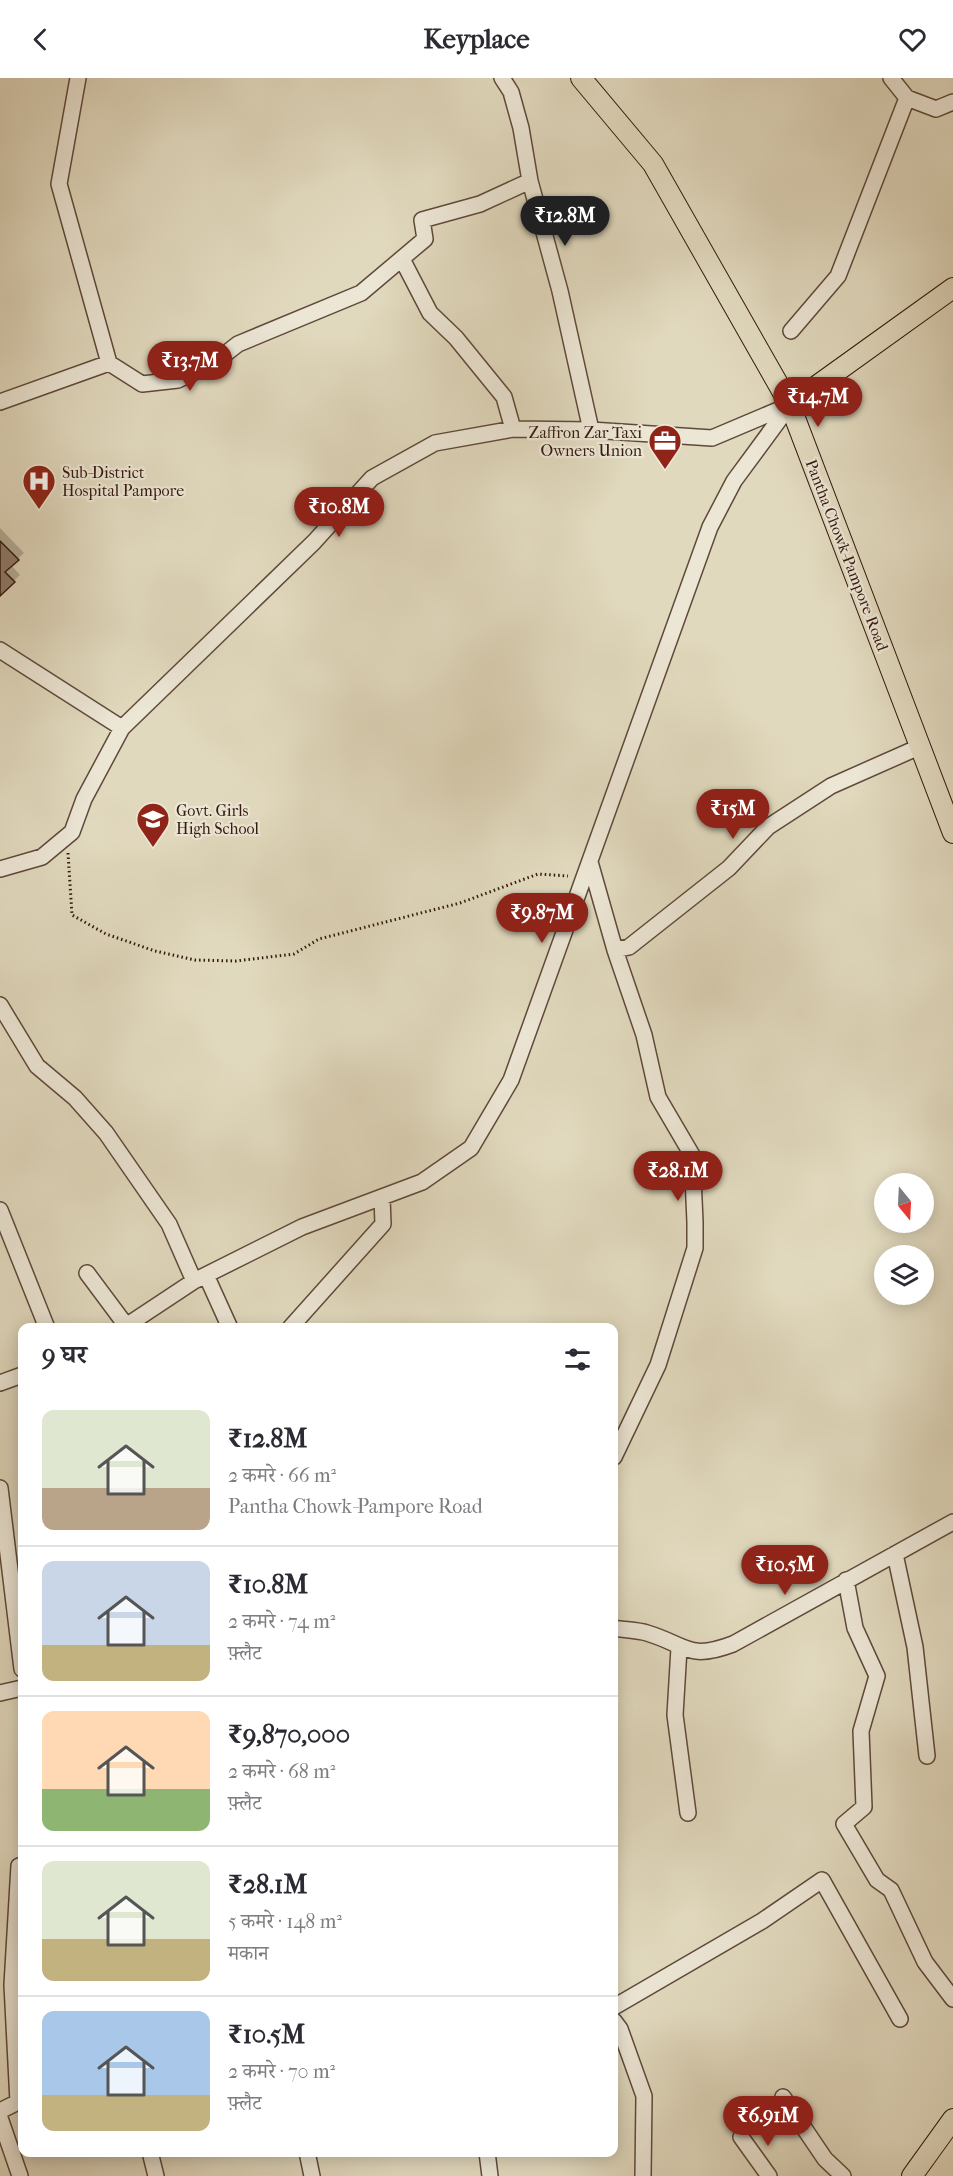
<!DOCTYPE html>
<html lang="hi">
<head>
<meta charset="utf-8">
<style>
  body { margin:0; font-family:"IM FELL French Canon","Noto Serif Devanagari",serif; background:#f7f7f7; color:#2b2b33; height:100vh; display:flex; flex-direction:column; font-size:22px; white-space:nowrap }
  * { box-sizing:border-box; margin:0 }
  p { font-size:20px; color:#7c7c81 }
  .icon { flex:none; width:33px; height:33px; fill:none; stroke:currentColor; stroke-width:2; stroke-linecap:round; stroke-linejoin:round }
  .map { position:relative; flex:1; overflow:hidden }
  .panel { position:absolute; left:18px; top:1245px; width:600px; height:834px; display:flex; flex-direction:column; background:#fff; border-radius:12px; box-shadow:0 3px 15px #0003 }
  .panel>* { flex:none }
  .needle { width:39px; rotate:162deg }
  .buttons { position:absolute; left:874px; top:1095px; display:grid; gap:12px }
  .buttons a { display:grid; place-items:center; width:60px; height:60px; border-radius:50%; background:#fff; box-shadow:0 3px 15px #0003; font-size:30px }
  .price { position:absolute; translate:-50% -51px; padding:0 14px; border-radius:21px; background:#8f2418; color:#fff; font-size:20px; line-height:39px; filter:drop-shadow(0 2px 3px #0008) }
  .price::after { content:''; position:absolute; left:50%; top:36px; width:18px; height:14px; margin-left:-9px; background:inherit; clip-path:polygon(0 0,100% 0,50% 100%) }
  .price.active { background:#222; color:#fff }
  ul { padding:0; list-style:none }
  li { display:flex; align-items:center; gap:18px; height:150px; padding:0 24px }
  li+li { border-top:2px solid #e1e1e2 }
  li span { display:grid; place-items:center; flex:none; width:168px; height:120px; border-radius:12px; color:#555 }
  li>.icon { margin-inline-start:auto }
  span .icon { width:72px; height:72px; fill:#fffc; stroke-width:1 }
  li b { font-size:26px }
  h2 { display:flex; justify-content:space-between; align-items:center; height:72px; padding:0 24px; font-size:26px }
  header { display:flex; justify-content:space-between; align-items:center; height:78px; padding:0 24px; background:#fff; font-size:27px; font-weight:700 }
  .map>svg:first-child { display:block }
  .shadow { fill:#0003 }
  .building { fill:#8e7d6a; stroke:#34190e; stroke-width:1.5 }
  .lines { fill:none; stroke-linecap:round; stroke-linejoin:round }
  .minor-casing { stroke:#5f493a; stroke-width:18 }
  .major-casing { stroke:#34190e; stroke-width:22 }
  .path { stroke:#34190e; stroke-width:3; stroke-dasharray:1.5 3; stroke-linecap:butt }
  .minor { stroke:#ece6d5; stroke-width:15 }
  .major { stroke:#e1d9be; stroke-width:20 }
  .labels { text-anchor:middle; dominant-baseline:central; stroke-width:4.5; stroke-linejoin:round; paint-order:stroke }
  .poi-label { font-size:16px; fill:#34190e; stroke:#ece6d5; text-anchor:start }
  .street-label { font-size:16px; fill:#34190e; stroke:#ece6d5 }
</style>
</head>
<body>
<header><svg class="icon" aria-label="back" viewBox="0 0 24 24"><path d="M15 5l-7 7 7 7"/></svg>Keyplace<svg class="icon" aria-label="heart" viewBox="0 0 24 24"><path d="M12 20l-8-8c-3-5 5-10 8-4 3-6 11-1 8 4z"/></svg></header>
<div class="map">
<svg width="953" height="2098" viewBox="0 0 953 2098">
  <rect width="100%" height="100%" fill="#e1d9be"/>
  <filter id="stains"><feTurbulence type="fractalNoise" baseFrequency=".00333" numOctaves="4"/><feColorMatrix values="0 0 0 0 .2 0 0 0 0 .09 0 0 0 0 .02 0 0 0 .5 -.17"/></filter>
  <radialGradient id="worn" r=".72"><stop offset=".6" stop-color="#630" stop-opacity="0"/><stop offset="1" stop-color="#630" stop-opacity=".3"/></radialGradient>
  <path class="shadow" d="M0 450 24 475 11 487 20 497 0 516Z"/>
  <path class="building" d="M0 463 19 482 5 494 15 504 0 518Z"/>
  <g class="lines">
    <defs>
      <path id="minor" d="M78 0 59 106 109 285 142 306 178 302 215 284 238 266 361 215 425 161 422 142 480 126 530 103
        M502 0 511 14 521 50 530 103 560 213 591 352
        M891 0 907 20 936 31 953 24
        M402 181 430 235 456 260 504 319 513 351
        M791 253 838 198 907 20
        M0 324 109 285
        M0 572 122 650
        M590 784 615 872 629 869 729 790 768 749 831 708 919 669
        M0 791 42 779 72 754 84 721 122 650 314 464 372 400 435 365 513 351 591 352 712 360 790 327
        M0 927 37 988 75 1020 106 1055 169 1146 194 1203
        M0 1132 47 1250
        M87 1195 128 1250
        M206 1197 230 1250
        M123 1250 194 1203 302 1149 422 1104 471 1070 511 1002 710 449 734 403 790 327
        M290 1250 383 1146 382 1119
        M0 1305 22 1297
        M614 1379 658 1287 695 1170V1144L692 1077 658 1019 644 957 615 872
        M0 1410 22 1591
        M895 1476 915 1569 927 1678
        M846 1502 855 1550 877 1598 861 1653 864 1729 844 1746 877 1802 891 1812 925 1884 953 1921
        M614 1550C624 1552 637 1552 647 1555 687 1567 688 1583 733 1566L953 1444
        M679 1570 675 1637 688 1735
        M0 1615 22 1610
        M614 1929 762 1843 822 1802 900 1941
        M614 1943 620 1951 644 2018 643 2098
        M783 2019 825 2081 843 2098
        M0 2033 18 2024 12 1907 19 1788 22 1787
        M0 2040 20 2098
        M741 2059 769 2098
        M150 2074 156 2098
        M307 2074 312 2098
        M487 2074 490 2098"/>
      <path id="major" d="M581 0 653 86 790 327 953 755
        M790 327 953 210
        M912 2098 953 2041"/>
    </defs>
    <use href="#minor" class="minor-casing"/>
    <use href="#major" class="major-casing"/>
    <path class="path" d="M68 775 72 837 106 856 155 873 195 882 236 883 294 876 319 861 460 825 538 796 568 798"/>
    <use href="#minor" class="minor"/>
    <use href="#major" class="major"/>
  </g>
  <defs>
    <symbol id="office-pin" viewBox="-11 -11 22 30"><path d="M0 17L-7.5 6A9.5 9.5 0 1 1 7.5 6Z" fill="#8f2418" stroke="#ece6d5"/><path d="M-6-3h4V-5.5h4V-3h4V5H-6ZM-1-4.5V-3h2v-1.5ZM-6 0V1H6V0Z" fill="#fff"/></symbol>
    <symbol id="hospital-pin" viewBox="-11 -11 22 30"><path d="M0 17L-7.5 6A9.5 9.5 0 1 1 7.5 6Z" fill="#8f2418" stroke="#ece6d5"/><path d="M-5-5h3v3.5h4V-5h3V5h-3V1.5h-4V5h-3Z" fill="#fff"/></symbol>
    <symbol id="school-pin" viewBox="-11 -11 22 30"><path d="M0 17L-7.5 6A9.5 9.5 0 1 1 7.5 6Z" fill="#8f2418" stroke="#ece6d5"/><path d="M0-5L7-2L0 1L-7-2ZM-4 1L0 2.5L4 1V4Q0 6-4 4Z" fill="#fff"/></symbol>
  </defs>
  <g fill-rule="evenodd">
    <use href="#office-pin" x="646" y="344" width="38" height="52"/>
    <use href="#hospital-pin" x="20" y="384" width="38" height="52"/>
    <use href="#school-pin" x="134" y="722" width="38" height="52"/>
  </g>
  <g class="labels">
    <g class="poi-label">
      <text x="642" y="354" text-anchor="end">Zaffron Zar Taxi<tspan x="642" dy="18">Owners Union</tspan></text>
      <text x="62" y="394">Sub-District<tspan x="62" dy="18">Hospital Pampore</tspan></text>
      <text x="176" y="732">Govt. Girls<tspan x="176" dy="18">High School</tspan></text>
    </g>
    <g class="street-label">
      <text transform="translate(847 477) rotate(69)">Pantha Chowk-Pampore Road</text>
    </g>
  </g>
  <rect width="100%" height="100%" filter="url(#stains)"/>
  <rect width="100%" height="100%" fill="url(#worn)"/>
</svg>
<div class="buttons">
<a><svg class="needle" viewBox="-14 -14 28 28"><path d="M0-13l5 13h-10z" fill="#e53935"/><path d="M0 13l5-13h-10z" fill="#7c7c81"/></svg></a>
<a><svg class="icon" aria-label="layers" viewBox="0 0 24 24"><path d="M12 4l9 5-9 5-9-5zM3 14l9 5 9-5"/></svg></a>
</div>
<b class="price active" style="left:565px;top:169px">₹12.8M</b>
<b class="price" style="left:190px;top:314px">₹13.7M</b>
<b class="price" style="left:818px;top:350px">₹14.7M</b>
<b class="price" style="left:339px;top:460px">₹10.8M</b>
<b class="price" style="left:733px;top:762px">₹15M</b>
<b class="price" style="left:542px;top:866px">₹9.87M</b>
<b class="price" style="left:678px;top:1124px">₹28.1M</b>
<b class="price" style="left:785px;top:1518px">₹10.5M</b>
<b class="price" style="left:768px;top:2069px">₹6.91M</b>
<section class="panel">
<h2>9 घर<svg class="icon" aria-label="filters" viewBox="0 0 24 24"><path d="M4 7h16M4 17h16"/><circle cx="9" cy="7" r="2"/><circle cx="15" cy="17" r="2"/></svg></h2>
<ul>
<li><span style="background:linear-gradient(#dfe7d0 65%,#b9a48a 0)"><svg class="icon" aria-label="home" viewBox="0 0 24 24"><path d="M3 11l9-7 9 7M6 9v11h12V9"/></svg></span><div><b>₹12.8M</b><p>2 कमरे · 66 m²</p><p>Pantha Chowk-Pampore Road</p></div></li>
<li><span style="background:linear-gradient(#c9d6e8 70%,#c2b280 0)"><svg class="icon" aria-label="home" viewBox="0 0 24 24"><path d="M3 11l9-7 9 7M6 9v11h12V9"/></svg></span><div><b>₹10.8M</b><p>2 कमरे · 74 m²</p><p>फ़्लैट</p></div></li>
<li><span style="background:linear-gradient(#ffd9b3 65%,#8fb573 0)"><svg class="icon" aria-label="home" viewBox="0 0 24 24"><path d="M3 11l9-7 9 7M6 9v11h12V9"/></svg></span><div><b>₹9,870,000</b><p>2 कमरे · 68 m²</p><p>फ़्लैट</p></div></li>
<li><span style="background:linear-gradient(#dfe7d0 65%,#c2b280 0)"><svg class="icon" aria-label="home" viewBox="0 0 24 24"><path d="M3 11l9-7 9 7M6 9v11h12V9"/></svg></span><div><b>₹28.1M</b><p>5 कमरे · 148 m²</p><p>मकान</p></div></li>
<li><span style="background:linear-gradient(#a9c7e8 70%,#c2b280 0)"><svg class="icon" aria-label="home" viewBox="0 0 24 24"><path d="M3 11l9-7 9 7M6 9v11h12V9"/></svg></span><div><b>₹10.5M</b><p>2 कमरे · 70 m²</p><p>फ़्लैट</p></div></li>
</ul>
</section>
</div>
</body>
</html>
